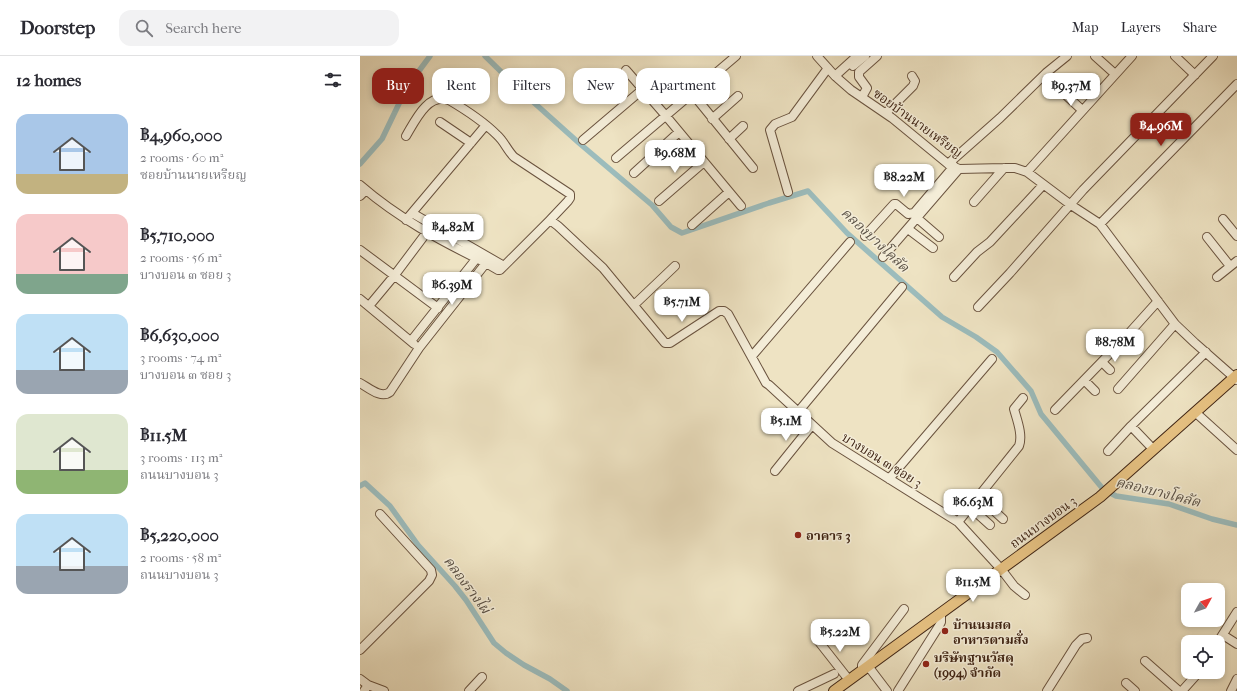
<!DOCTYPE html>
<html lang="en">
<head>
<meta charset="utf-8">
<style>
  body { margin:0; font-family:"IM FELL French Canon","Noto Serif Thai",serif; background:#f2f2f3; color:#2b2b33; height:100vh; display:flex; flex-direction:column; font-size:15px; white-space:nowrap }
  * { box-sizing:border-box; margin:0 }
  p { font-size:13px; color:#7c7c81 }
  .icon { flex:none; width:22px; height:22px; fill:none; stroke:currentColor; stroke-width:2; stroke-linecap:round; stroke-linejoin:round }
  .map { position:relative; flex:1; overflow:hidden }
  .details { display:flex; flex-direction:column; background:#fff; width:360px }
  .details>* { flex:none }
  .banner { position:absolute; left:12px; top:12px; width:380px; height:36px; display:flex; gap:8px }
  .needle { width:26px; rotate:50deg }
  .controls { position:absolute; left:821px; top:527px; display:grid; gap:8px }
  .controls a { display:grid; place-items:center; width:44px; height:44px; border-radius:8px; background:#fff; box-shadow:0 2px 6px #0003; font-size:20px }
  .price { position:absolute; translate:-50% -34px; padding:0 9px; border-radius:8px; background:#fff; color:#222; font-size:13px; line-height:26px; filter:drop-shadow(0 1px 2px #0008) }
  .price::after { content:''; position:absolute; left:50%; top:24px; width:12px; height:9px; margin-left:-6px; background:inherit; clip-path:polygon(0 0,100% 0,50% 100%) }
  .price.current { background:#8f2418; color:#fff }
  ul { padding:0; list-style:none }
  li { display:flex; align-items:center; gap:12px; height:100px; padding:0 16px }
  li span { display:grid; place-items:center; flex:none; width:112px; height:80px; border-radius:12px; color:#555 }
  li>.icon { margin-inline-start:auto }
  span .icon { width:48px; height:48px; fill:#fffc; stroke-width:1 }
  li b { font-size:17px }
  h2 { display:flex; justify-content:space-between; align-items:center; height:48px; padding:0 16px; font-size:17px }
  .chip { padding:0 14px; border-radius:12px; background:#fff; box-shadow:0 2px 6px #0003; font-size:14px; line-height:36px }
  .chip.current { background:#8f2418; color:#fff }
  header { display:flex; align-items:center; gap:24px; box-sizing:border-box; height:56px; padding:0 20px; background:#fff; border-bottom:1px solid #e1e1e2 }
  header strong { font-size:19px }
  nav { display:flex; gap:22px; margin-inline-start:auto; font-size:14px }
  .search { width:280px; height:36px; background:#f2f2f3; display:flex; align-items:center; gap:10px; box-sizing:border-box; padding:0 14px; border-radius:12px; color:#7c7c81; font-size:15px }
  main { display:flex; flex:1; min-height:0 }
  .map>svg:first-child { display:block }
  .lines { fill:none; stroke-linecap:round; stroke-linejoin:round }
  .canal { stroke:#9cbcbc; stroke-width:5.5 }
  .minor-casing { stroke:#6a533f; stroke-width:10 }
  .major-casing { stroke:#3e2313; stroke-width:12 }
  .minor { stroke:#f4edd8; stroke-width:8 }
  .major { stroke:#e7c282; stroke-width:10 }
  .poi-dot { fill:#8f2418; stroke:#f4edd8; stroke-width:1.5 }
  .labels { text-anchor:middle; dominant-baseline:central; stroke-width:3; stroke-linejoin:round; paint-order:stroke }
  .street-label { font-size:13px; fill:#3e2313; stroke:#f4edd8 }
  .poi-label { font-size:13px; font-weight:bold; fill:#3e2313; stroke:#f4edd8; text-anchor:start }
  .water-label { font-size:14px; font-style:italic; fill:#5a5146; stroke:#f4edd8 }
</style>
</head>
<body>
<header>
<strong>Doorstep</strong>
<div class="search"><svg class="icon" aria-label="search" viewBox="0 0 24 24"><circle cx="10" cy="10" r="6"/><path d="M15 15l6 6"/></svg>Search here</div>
<nav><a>Map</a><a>Layers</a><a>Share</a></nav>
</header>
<main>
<section class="details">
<h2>12 homes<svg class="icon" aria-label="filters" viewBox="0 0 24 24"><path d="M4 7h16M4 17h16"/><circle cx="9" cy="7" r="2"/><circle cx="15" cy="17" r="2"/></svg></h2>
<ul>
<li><span style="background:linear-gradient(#a9c7e8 75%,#c2b280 0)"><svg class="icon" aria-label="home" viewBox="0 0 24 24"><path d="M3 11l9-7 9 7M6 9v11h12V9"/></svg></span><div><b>฿4,960,000</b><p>2 rooms · 60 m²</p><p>ซอยบ้านนายเหรียญ</p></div></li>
<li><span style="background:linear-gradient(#f6c9c9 75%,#7fa58c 0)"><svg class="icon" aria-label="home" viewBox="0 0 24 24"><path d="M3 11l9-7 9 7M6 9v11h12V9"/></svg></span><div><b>฿5,710,000</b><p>2 rooms · 56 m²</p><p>บางบอน ๓ ซอย 3</p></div></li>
<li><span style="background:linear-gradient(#bfe0f5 70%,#9aa5b1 0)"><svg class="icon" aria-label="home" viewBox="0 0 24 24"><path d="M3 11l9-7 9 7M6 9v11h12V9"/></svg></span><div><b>฿6,630,000</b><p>3 rooms · 74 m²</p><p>บางบอน ๓ ซอย 3</p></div></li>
<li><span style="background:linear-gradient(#dfe7d0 70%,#8fb573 0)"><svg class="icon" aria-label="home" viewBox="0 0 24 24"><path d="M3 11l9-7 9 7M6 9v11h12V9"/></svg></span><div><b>฿11.5M</b><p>3 rooms · 113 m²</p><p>ถนนบางบอน 3</p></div></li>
<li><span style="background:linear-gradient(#bfe0f5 65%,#9aa5b1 0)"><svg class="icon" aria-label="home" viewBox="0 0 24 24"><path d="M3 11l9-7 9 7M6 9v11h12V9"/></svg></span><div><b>฿5,220,000</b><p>2 rooms · 58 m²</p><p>ถนนบางบอน 3</p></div></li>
</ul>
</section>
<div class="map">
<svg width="877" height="635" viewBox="0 0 877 635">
  <rect width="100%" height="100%" fill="#eee3c3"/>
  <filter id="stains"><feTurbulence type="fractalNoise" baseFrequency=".005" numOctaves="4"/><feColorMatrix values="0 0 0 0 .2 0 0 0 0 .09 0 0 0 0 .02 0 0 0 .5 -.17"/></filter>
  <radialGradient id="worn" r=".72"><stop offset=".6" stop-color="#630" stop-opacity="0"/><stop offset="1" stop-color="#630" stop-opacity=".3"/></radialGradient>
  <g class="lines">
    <path class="canal" d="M125 0 161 35 219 87 292 149 311 171 322 177 409 147 448 135 487 177 582 261 616 281 637 296 671 335 681 358 743 433 756 440 809 448 852 463 877 469
      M0 108 22 83 47 31 70 0
      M0 430 5 427 30 450 58 489 95 530 106 544 134 587 146 597 164 609 190 623 207 635"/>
    <defs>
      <path id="minor" d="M457 0 475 20 491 34 532 62 588 108 599 113 644 112H655L667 116 711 149 740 168 815 268 835 287 877 324
        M735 0 755 18
        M815 0 835 19
        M493 10 505 0
        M266 14 306 60 381 150
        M475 20 497 0
        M693 27 722 54
        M332 37 393 112
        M502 41 507 32 499 21V16L517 0
        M526 57 553 30 555 25 552 20
        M352 63 378 40
        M80 66 111 87
        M46 80C55 65 68 36 89 44 106 54 123 65 137 79 144 85 147 94 154 101L210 138V142L208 145 190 164 198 170 243 212 305 287H310L359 255H364L368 258 406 327 409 329 472 387 598 466 641 513 654 530 665 539
        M369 83 383 70
        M223 84 283 33
        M256 102 376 0
        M588 108 640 62 686 17 707 0
        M667 116 772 0
        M274 117 319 76
        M0 129C38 162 81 185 126 207
        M428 136 410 74 415 68 432 61 468 12
        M0 140 6 134
        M299 145 344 106
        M614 146 644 112
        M52 157 144 210
        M557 162 579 181
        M863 163 877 180
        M46 164 126 69
        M740 168 877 28
        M332 169 369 136
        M548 173 573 192
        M505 180 534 148H536L548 158 554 157 594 110
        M847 181 870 210
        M0 194 78 252
        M523 201 599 113
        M594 221 617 196 630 186 683 129
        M857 221 877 205
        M0 243 54 288
        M274 249 315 210
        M9 250 34 220 67 176
        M618 251 650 217 723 134 853 0
        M51 285 116 203
        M762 285 771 293
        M392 300 490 186
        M742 306 750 314
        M724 324 735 335
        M0 327C9 332 21 343 30 336L59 292 126 207 138 214H140L190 164
        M758 333 815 268
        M695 354 762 285 798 245
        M438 356 542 231
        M835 356 877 394
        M771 370 793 393
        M748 395 771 370 846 296
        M415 415 452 369
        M529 423 632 303
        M618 440 643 463
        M610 451 630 469
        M598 466 659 390C663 379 657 364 654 353L663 342
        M863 579 877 588
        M456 582 489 624
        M858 586 877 556
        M0 594 69 525 72 519 71 514 20 458
        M785 605 819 635
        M508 610 527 635
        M502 614V609L544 553
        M0 623 8 629 4 635
        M766 627 775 635
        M8 629 24 635
        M109 635 122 621
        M438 635 474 618
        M538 635 579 570 581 566V557
        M687 635 716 589 722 583 727 582
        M822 635 839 616
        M871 635 877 623"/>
      <path id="major" d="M474 635 740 441 877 319"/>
    </defs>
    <use href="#minor" class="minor-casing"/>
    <use href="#major" class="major-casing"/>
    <use href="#minor" class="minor"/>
    <use href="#major" class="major"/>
  </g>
  <g class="poi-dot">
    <circle cx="438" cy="479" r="4"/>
    <circle cx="585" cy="575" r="4"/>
    <circle cx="566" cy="608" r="4"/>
  </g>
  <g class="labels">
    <g class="street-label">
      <text transform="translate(558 67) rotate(36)">ซอยบ้านนายเหรียญ</text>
      <text transform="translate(522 404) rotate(32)">บางบอน ๓ ซอย 3</text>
      <text transform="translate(683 466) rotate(-36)">ถนนบางบอน 3</text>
    </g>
    <g class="poi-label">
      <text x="446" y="479">อาคาร 3</text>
      <text x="593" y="568">บ้านนมสด<tspan x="593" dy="15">อาหารตามสั่ง</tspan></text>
      <text x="574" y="601">บริษัทฐานวัสดุ<tspan x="574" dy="15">(1994) จำกัด</tspan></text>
    </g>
    <g class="water-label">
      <text transform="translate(515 184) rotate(43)">คลองบางโคลัด</text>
      <text transform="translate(798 436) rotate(14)">คลองบางโคลัด</text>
      <text transform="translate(107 529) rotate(53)">คลองรางไผ่</text>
    </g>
  </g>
  <rect width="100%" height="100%" filter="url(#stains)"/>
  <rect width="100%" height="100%" fill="url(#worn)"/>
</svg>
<div class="controls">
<a><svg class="needle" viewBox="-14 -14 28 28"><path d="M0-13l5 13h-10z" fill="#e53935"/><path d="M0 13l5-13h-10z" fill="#7c7c81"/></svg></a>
<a><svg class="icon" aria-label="locate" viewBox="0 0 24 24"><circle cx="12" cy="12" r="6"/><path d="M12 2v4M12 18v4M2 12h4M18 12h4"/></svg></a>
</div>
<b class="price" style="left:711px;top:51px">฿9.37M</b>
<b class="price current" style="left:801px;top:91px">฿4.96M</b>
<b class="price" style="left:315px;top:118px">฿9.68M</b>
<b class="price" style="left:544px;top:142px">฿8.22M</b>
<b class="price" style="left:93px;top:192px">฿4.82M</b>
<b class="price" style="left:92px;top:250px">฿6.39M</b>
<b class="price" style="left:322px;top:267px">฿5.71M</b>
<b class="price" style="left:755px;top:307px">฿8.78M</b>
<b class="price" style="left:426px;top:386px">฿5.1M</b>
<b class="price" style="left:613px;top:467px">฿6.63M</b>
<b class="price" style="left:613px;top:547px">฿11.5M</b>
<b class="price" style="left:480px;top:597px">฿5.22M</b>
<div class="banner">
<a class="chip current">Buy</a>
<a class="chip">Rent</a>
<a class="chip">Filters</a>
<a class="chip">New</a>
<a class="chip">Apartment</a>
</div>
</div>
</main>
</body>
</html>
